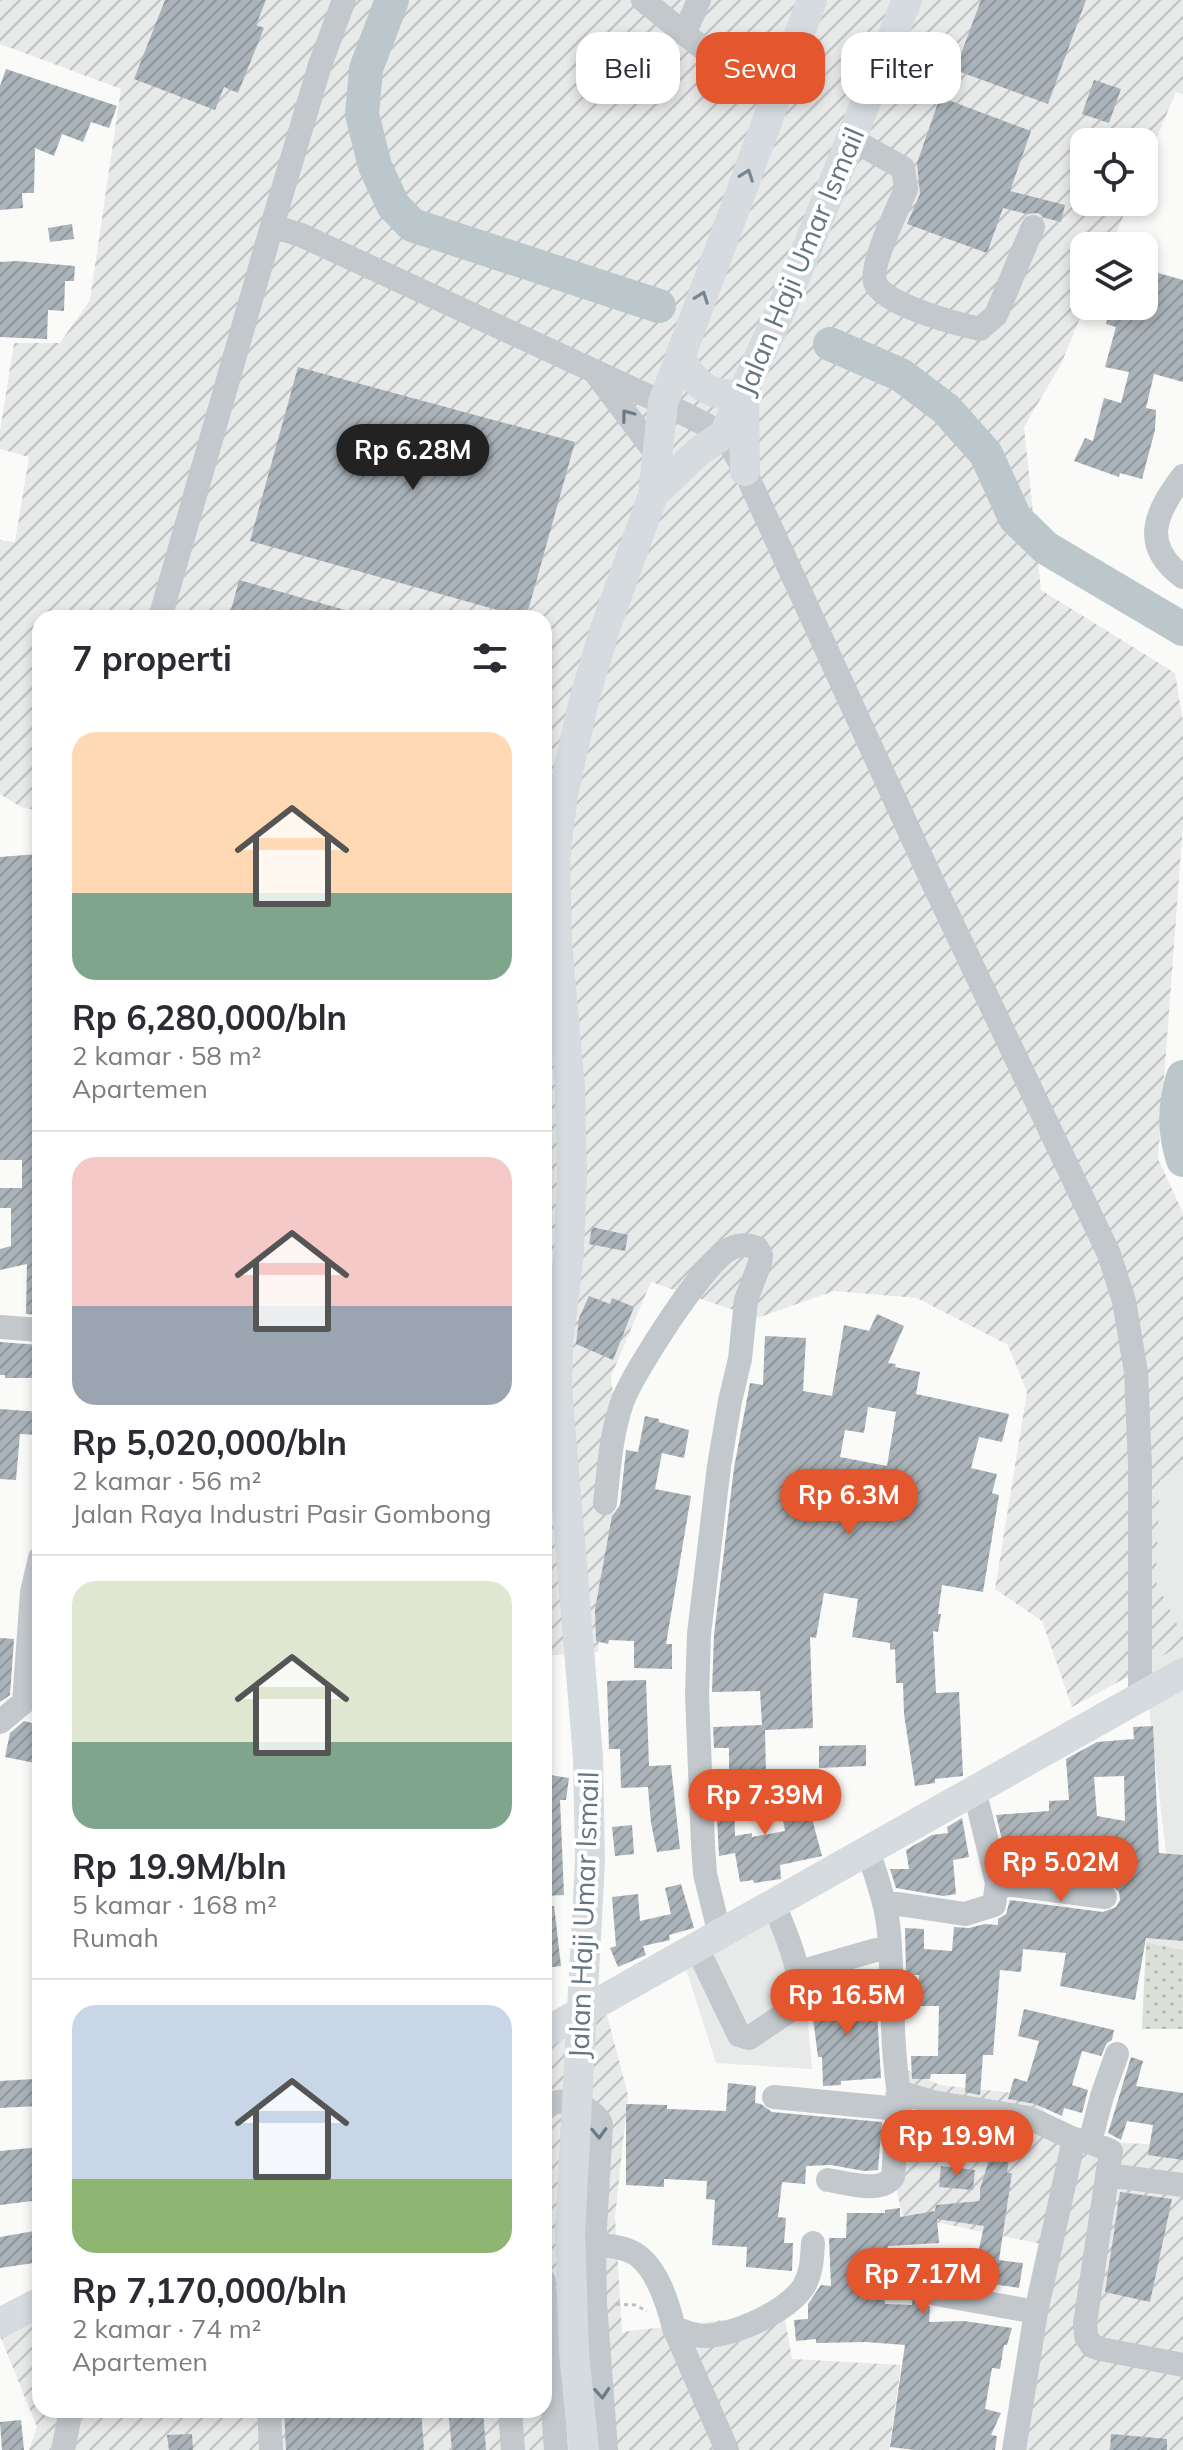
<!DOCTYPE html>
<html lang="id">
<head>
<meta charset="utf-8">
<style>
  body { margin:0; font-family:Mulish,sans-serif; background:#f7f7f7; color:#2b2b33; height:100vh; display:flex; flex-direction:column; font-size:30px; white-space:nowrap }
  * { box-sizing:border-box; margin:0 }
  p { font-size:26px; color:#7c7c81 }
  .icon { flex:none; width:44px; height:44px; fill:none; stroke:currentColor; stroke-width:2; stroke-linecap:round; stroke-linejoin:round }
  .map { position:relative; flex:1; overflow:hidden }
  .side { position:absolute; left:32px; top:610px; width:520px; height:1808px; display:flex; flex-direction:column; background:#fff; border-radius:24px; box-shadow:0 4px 12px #0003 }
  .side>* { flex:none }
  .guide { position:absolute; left:576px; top:32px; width:486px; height:72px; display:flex; gap:16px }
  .buttons { position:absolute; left:1070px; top:128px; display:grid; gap:16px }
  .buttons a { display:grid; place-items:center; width:88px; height:88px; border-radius:16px; background:#fff; box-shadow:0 4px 12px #0003; font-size:40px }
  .price { position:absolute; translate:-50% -68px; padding:0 18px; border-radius:28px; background:#e4572e; color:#fff; font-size:26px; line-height:52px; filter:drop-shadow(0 2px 4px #0008) }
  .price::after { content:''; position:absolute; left:50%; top:48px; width:24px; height:18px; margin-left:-12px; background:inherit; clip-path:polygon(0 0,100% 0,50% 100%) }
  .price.active { background:#222; color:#fff }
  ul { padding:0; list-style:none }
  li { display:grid; align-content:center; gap:16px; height:424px; padding:0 40px }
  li+li { border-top:2px solid #e1e1e2 }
  li span { display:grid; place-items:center; height:248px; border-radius:24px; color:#555 }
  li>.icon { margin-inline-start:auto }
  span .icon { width:144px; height:144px; fill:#fffc; stroke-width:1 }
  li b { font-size:34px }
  h2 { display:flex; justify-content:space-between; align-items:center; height:96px; padding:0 40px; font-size:34px }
  .pill { padding:0 28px; border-radius:24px; background:#fff; box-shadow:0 4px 12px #0003; font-size:28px; line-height:72px }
  .pill.active { background:#e4572e; color:#fff }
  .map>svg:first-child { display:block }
  .built { fill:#e8e9e9 }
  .industrial { fill:url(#industrial-furrows) }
  .grass { fill:url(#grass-dots) }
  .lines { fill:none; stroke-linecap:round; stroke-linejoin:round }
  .river { stroke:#bbc7cb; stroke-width:34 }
  .building { fill:url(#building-hatch); fill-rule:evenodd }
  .path { stroke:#bbbfc2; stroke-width:3; stroke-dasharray:4 4; stroke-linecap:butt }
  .minor { stroke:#c3c8cc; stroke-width:24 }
  .major { stroke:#d6dbdf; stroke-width:30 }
  .oneway { stroke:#768591 }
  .oneway2 { stroke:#6a7a87 }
  .labels { text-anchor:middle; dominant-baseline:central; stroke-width:8; stroke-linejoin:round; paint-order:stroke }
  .street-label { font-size:28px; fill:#657683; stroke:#fff }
</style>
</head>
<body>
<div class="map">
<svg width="1183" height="2450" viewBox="0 0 1183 2450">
  <defs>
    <pattern id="industrial-furrows" width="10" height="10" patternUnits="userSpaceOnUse" patternTransform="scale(2)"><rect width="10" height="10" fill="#e8e9e9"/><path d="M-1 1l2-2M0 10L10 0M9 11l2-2" fill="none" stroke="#c0c1c2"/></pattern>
    <pattern id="grass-dots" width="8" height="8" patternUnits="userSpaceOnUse" patternTransform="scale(2)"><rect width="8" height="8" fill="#dadfd7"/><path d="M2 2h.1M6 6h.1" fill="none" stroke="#b4b9b4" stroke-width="1.8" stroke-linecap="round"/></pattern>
    <pattern id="building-hatch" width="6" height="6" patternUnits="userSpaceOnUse" patternTransform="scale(2)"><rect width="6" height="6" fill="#aab3b9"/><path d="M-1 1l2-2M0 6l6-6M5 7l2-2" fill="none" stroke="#8e969c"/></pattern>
  </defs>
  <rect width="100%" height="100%" fill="#fafaf8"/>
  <path class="built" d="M1183 1473V1636L1156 1581 1160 1480Z
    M1183 1643V1950L1146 1942 1166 1852 1144 1668Z
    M781 1902 805 1991 812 2069 716 2063 680 1950Z"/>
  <path class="industrial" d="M0 0H1183V94L1176 92 1144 168V142H1084V202H1129L1111 246H1084L1085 306 1061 364 1024 427 1041 590 1175 673 1183 722V824L1158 1159 1183 1213V1473L1160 1480 1156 1581 1183 1636V1643L1144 1668 1072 1707 1042 1621 995 1589 1027 1392 1008 1345 917 1298 834 1291 757 1318 651 1282 611 1376 619 1455 598 1652 544 1656V1210L549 1180 544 1178V618H40V811L21 807 0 794V540L15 542 29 457 0 449V431L14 343H60L90 300 121 89 0 44Z
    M604 2004 628 2095 615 2217 622 2332 784 2313 792 2359 901 2365 889 2450H29L37 2427 0 2336 40 2308V2410H544V2043Z
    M884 2060 940 2085 1033 2095 1067 2140 1183 2146V2450H1018L1051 2246 902 2215 888 2147Z"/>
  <path class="grass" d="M1146 1942 1183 1950V2029H1142Z"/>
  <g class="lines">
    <path class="river" d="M392 0 366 69 362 114 375 166 393 205 412 225 659 306
      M830 344 901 375 946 409 986 454 1015 518 1046 548 1183 629
      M1183 1077C1174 1107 1174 1131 1183 1160"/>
  </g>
  <path class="building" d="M165 0H266L256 25 264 28 238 93 224 87 215 110 134 79Z
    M981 0H1086L1048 104 955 70Z
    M6 69 117 106 109 128 91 122 83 142 62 134 54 156 35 148 34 193H22L23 208 0 210V86Z
    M1094 80 1121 89 1109 123 1082 114Z
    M940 97 1031 131 1010 191 1065 205 1061 222 1045 218 1038 213 1027 214 1003 208 987 253 907 224 920 194 917 163Z
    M72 224 74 239 50 242 48 228Z
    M17 261 75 266 74 281H65L64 311 48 310 47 339 0 337V262Z
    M1144 269 1183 280V382L1154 374 1146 408 1156 410 1155 430 1142 479 1120 473 1119 477 1074 461 1085 438 1093 441 1104 398 1121 403 1129 372 1105 367 1116 327 1106 324 1111 306H1144Z
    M298 367 575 442 526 618 250 541Z
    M239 580 359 614 358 618H229Z
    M38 854 39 872H35L40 916V1261L31 1263H40V1315L26 1314 27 1264 0 1270V1249L11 1246V1208H0V1188H22V1160H0V857Z
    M592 1227 628 1235 625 1251 589 1244Z
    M544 1233 552 1235 544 1307Z
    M589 1296 610 1304 612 1298 634 1307 613 1360 576 1344 579 1318Z
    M877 1314 904 1326 888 1363 896 1364 895 1367 920 1372 916 1394 1009 1414 1002 1442 979 1437 971 1468 997 1474 992 1493 999 1495 983 1592 942 1585 938 1614H941L938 1632 933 1631 936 1693 959 1692 963 1776 935 1779V1783L915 1786 904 1714 903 1683H896L895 1649 890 1650V1643L852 1637 858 1599 824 1593 816 1638 810 1637 813 1728 765 1730 766 1774H729V1748H714L713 1727 762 1725 760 1691 712 1692 714 1635 734 1468 750 1383 763 1385 765 1336 806 1338 803 1391 832 1396 844 1325 869 1331ZM868 1407 896 1412 887 1466 840 1457 845 1430 864 1433Z
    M0 1342 40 1345V1378H5V1375H0Z
    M0 1409 40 1412V1435L20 1434 16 1480 0 1479Z
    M645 1416 659 1419V1422L689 1430 684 1458 662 1453 655 1489 691 1496 666 1644H672V1669L634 1668V1641L609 1640 608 1644 596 1641 595 1609 612 1516 620 1505 626 1450 638 1452Z
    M0 1638 14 1639 10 1695 0 1702Z
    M646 1680 649 1766 671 1765 680 1849 657 1852 651 1823 648 1787 621 1788 620 1749H609L607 1681Z
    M24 1721 40 1725V1764L5 1757 10 1733Z
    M1153 1726 1159 1853 1183 1855V1941L1146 1938 1135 2000 1060 1986 1066 1953 1023 1949 1021 1972 1000 1970 993 2055H983L980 2095 965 2092 966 2074H931L930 2079H912L911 2056H938L939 2006H918L919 1975H906L905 1928 924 1929V1949L952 1951 954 1927 969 1928 985 1924 998 1925V1919L1006 1914 1010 1900 1103 1912 1116 1907 1120 1900 1119 1892 1108 1882 1017 1869 1018 1859 1007 1860 996 1815 1049 1811V1801L1069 1800 1066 1759 1097 1742 1134 1739 1133 1727ZM1124 1776 1125 1821 1097 1816 1094 1777Z
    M866 1745V1766L819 1768V1746Z
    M544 1774 569 1778 566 1800H560L564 1895 544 1896Z
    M715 1779H737L738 1805H734L735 1836 752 1833V1837L785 1831 783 1820 793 1818 792 1789 809 1788 810 1811 822 1856 780 1865 781 1879 754 1883 753 1880 740 1882 735 1853 719 1856Z
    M962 1818 969 1857 953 1860 956 1894 943 1896 896 1888 890 1869H909L906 1850 932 1835 948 1833 947 1827Z
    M632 1825 634 1854 615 1856 612 1827Z
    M681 1884 694 1928 669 1935 670 1940 643 1946 646 1955 618 1967 610 1948 616 1946 612 1897 638 1894 640 1921 671 1914 665 1888Z
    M554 1906 561 1966 544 1968V1907Z
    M861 1983 862 2013 877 2012 881 2078 841 2081V2085L823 2086 822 2057H818L813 2018 827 2016 825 1985Z
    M1024 2009 1114 2030 1112 2040 1107 2043 1101 2056 1082 2051 1072 2085 1088 2090 1082 2113 1064 2108 1062 2116 1035 2104 1008 2099 1014 2078 1027 2082 1039 2041 1018 2036Z
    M1131 2057 1143 2061 1136 2086 1183 2093V2160L1148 2155 1153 2125 1127 2121 1121 2140 1108 2133Z
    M35 2079 37 2106 0 2108V2081Z
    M728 2083 756 2086 755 2103 761 2104 772 2112 882 2122 878 2170 864 2171 831 2165 806 2166 805 2184 782 2182 778 2217 786 2218 784 2243H793L792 2271 746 2267 747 2247 712 2245 715 2200 706 2199 707 2181 664 2179V2187L626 2185V2104L667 2105V2109L726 2111Z
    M999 2128 1013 2131 1007 2173H1012L999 2260 1023 2263 1019 2288 972 2281 984 2226 937 2219 939 2243 888 2246V2260H883L885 2304 912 2305 913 2296 922 2297 930 2307 929 2322 964 2321 1012 2328 1007 2345H1004L1000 2369 992 2368 985 2409 1001 2413 991 2435 997 2436 995 2450H915L890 2447 905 2345 866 2342 816 2343V2339L796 2341 794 2320 808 2319V2304L821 2285 831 2286 829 2238H846L847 2213H885V2210L900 2208V2217L935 2211 936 2205 980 2201V2189Z
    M40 2147V2200L0 2205V2151Z
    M941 2166 975 2170 973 2190 939 2187Z
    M1120 2192 1172 2199 1150 2302 1105 2292Z
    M40 2230V2262L0 2268V2237Z
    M284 2410H421L424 2450H286Z
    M448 2410H483L486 2450H452Z
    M21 2420 24 2450H2L0 2422Z
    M192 2434 193 2450H169L167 2435Z
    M1111 2434 1167 2439V2450H1110Z"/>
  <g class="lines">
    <path class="path" d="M616 2304 635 2305 647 2311"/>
    <path class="minor" d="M344 0 320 65 272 226 301 235 663 403 724 434 745 471 933 883 1109 1254 1124 1301 1136 1372 1140 1465V1697
      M643 0 706 51 775 95
      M685 32 699 0
      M851 139 903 168 906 189C898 208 870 264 875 282 882 305 958 324 980 329L996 315 1033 227
      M597 375 658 456
      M1183 476C1155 513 1140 545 1183 577
      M160 618 272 226
      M0 1327 40 1330
      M605 1503C609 1468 611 1433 623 1400 635 1370 702 1265 728 1250 737 1244 748 1244 757 1248L761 1255 760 1263 746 1300 740 1359 730 1401 719 1466 699 1634 697 1695 703 1845 705 1874 720 1935
      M0 1722 24 1702 32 1592 40 1558
      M868 1850C876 1877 887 1904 889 1933 894 1987 890 2039 899 2092L932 2102 1029 2118 1074 2139 1090 2142 1111 2151 1085 2323 1086 2336 1092 2346 1101 2349 1183 2365
      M997 1883 1105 1897
      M885 1902 965 1914 994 1905 997 1883 978 1805
      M697 1948 739 2035 749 2038 798 2005C803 1968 787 1938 774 1904
      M799 1972 876 1950
      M774 2097 898 2109
      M544 2110C558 2092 593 2106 601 2124L594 2245 595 2303 606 2450
      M1090 2142 1102 2096 1117 2054
      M1107 2175 1183 2185
      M828 2180C848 2183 880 2194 893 2177L899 2092
      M594 2245C608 2246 624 2246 637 2255 658 2270 668 2304 674 2328 684 2331 694 2336 704 2336 735 2335 787 2312 804 2286 812 2272 812 2258 813 2243
      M544 2281 556 2450
      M936 2294 1036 2312
      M674 2328 727 2450
      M269 2410 271 2450
      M510 2410 513 2450
      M63 2450 71 2410
      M1014 2450 1036 2312 1074 2139"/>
    <path class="major" d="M680 357C694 384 710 399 742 393
      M744 404 745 471
      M653 495 698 452 724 434 793 283 907 0
      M544 2033 1183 1673
      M0 2323 40 2302
      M584 2450 574 2353 570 2233 590 1861 588 1757 557 1387 558 1344 569 1252 572 1176 570 1088 557 942 555 859 563 794 585 696 605 629 653 495 663 403 812 0"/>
  </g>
  <defs><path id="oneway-chevron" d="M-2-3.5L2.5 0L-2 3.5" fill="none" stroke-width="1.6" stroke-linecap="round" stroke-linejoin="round" transform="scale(2)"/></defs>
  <g class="oneway">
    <use href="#oneway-chevron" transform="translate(747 175) rotate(-70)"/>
    <use href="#oneway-chevron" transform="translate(702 297) rotate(-70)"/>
  </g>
  <g class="oneway2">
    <use href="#oneway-chevron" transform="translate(627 415) rotate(-127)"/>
    <use href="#oneway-chevron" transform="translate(599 2133) rotate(88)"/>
    <use href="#oneway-chevron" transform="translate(602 2393) rotate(86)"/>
  </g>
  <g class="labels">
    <g class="street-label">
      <text transform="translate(799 261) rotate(-67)">Jalan Haji Umar Ismail</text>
      <text transform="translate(583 1915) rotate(-88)">Jalan Haji Umar Ismail</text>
    </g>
  </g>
</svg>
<div class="buttons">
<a><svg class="icon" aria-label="locate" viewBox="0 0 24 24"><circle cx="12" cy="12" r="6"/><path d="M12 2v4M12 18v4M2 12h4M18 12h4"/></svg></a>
<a><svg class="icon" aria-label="layers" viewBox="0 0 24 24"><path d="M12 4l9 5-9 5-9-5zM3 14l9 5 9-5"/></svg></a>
</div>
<b class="price active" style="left:413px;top:492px">Rp 6.28M</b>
<b class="price" style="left:849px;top:1537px">Rp 6.3M</b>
<b class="price" style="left:765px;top:1837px">Rp 7.39M</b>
<b class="price" style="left:1061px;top:1904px">Rp 5.02M</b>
<b class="price" style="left:847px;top:2037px">Rp 16.5M</b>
<b class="price" style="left:957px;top:2178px">Rp 19.9M</b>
<b class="price" style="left:923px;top:2316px">Rp 7.17M</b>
<div class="guide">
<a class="pill">Beli</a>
<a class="pill active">Sewa</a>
<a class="pill">Filter</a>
</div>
<section class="side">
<h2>7 properti<svg class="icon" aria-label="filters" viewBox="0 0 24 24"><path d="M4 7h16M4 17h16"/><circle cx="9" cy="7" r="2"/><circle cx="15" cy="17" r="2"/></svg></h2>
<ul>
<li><span style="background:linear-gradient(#ffd9b3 65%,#7fa58c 0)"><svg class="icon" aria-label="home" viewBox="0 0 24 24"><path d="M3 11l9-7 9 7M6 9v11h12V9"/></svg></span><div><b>Rp 6,280,000/bln</b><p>2 kamar · 58 m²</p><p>Apartemen</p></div></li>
<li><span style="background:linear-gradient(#f6c9c9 60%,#9aa5b1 0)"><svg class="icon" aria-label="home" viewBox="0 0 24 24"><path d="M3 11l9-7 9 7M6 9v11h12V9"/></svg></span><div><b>Rp 5,020,000/bln</b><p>2 kamar · 56 m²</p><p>Jalan Raya Industri Pasir Gombong</p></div></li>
<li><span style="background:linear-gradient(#dfe7d0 65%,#7fa58c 0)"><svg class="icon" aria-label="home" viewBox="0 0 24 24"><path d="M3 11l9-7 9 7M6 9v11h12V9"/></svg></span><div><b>Rp 19.9M/bln</b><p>5 kamar · 168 m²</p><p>Rumah</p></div></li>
<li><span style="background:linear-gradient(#c9d6e8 70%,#8fb573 0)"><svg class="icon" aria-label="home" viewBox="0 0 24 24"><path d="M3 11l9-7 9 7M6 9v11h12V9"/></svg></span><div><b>Rp 7,170,000/bln</b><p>2 kamar · 74 m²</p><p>Apartemen</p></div></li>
</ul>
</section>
</div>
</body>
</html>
